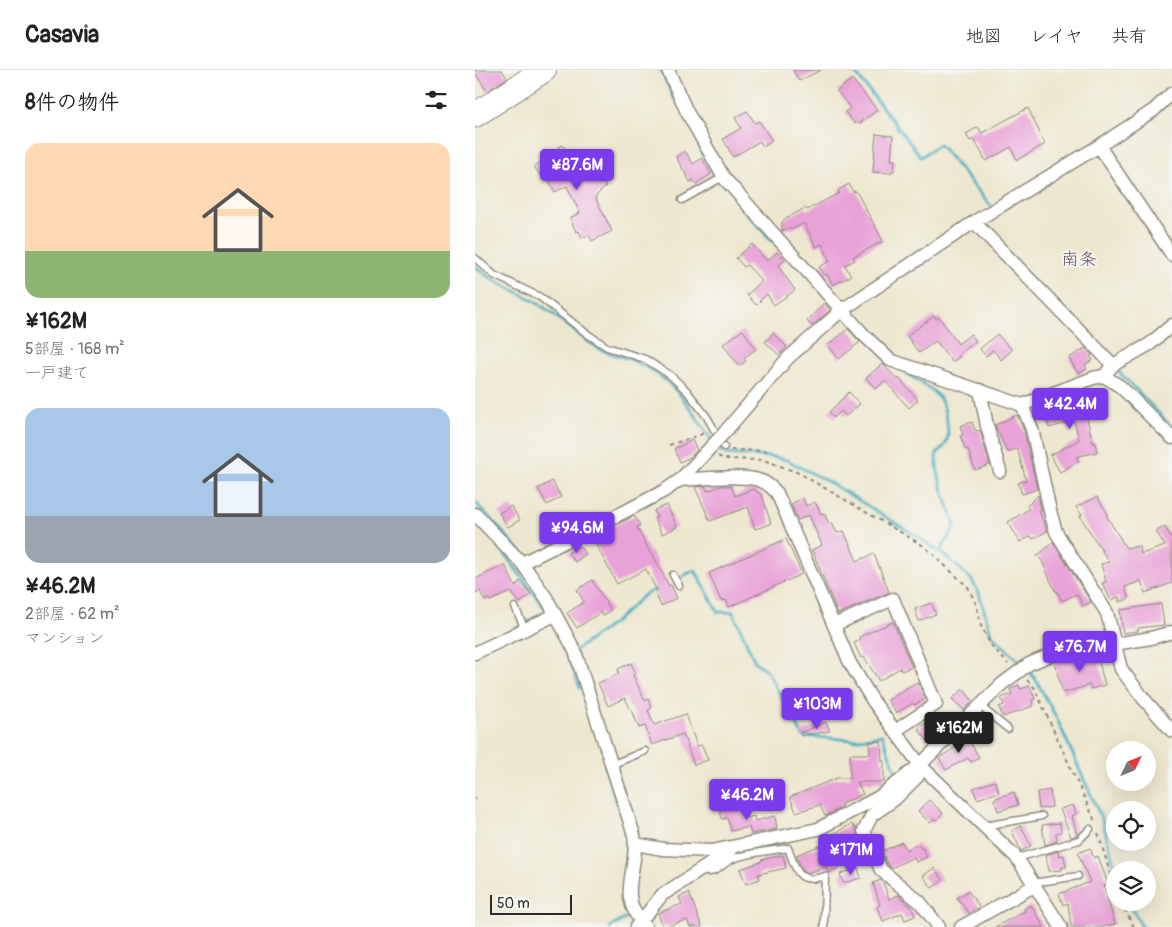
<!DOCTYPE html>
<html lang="ja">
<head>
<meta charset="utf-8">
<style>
  body { margin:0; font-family:Pangolin,"Klee One",sans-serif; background:#f2f2f2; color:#222; height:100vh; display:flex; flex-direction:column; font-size:19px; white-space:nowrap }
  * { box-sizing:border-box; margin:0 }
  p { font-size:16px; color:#767676 }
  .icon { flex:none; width:28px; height:28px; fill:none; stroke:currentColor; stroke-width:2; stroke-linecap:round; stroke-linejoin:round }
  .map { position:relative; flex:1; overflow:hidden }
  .details { display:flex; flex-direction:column; background:#fff; width:475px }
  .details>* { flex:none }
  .needle { width:32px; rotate:47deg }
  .fabs { position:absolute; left:631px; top:671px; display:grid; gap:10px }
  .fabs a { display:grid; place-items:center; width:50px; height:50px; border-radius:50%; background:#fff; box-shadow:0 5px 20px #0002; font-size:25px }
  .scale { position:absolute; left:15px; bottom:12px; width:82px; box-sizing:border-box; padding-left:5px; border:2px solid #2b2b2b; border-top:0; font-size:14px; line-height:18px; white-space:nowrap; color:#2b2b2b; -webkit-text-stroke:4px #f6f6f2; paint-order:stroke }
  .price { position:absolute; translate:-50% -42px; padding:0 11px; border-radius:5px; background:#7c3aed; color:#fff; font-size:16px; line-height:32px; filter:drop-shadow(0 1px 2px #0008) }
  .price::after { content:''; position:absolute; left:50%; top:30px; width:15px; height:11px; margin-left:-8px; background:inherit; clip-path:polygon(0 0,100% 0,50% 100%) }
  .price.selected { background:#222; color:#fff }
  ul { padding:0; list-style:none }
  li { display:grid; align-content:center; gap:10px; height:265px; padding:0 25px }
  li span { display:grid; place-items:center; height:155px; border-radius:15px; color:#555 }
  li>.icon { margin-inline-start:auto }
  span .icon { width:90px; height:90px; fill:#fffc; stroke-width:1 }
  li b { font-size:21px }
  h2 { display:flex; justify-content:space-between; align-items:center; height:60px; padding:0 25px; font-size:21px }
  header { display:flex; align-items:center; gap:30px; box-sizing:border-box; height:70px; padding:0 25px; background:#fff; border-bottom:1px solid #e0e0e0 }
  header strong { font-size:24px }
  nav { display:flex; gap:28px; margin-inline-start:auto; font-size:18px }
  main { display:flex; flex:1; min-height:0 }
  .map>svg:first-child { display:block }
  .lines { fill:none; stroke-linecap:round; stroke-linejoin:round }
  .stream { stroke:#43aec2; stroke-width:3 }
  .building { fill:#e9a2d8 }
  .lane-casing { stroke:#8c897d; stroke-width:9 }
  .street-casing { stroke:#8c897d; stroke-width:15 }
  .highway-casing { stroke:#8c897d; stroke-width:26 }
  .path { stroke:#8c897d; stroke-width:2; stroke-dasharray:4 4; stroke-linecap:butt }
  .lane { stroke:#fff; stroke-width:6 }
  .street { stroke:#fff; stroke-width:12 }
  .highway { stroke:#fff; stroke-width:24 }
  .street-bridge-casing { stroke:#8c897d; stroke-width:15; stroke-linecap:butt }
  .street-bridge { stroke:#fff; stroke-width:12 }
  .labels { text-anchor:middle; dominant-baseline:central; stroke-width:4; stroke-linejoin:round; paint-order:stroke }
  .neighbourhood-label { font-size:18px; fill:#6e5568; stroke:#f6f6f2 }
</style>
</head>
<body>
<header>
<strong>Casavia</strong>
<nav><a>地図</a><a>レイヤ</a><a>共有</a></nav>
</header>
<main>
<section class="details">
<h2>8件の物件<svg class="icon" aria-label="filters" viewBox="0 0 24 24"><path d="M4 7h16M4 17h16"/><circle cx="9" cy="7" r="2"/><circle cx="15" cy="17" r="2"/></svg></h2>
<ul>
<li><span style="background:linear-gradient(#ffd9b3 70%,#8fb573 0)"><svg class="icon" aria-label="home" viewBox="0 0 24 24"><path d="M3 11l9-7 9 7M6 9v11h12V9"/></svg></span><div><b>¥162M</b><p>5部屋 · 168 m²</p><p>一戸建て</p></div></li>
<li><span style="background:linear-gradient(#a9c7e8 70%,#9aa5b1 0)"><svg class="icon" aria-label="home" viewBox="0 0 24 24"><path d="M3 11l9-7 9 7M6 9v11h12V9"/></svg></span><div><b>¥46.2M</b><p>2部屋 · 62 m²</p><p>マンション</p></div></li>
</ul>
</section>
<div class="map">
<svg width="697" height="857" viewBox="0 0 697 857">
  <rect width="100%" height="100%" fill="#f6f6f2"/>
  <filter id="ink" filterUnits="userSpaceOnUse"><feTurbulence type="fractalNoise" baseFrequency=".02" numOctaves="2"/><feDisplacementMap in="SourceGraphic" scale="10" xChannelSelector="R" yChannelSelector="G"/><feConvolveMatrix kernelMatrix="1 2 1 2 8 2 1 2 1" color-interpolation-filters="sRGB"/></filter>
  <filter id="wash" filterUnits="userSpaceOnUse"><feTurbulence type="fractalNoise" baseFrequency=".0096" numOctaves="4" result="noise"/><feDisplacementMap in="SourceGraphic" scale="20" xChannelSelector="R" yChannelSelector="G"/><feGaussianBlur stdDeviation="1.12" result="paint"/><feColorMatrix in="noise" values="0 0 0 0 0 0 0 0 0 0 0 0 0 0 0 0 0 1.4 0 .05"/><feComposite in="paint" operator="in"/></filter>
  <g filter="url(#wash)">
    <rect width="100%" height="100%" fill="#eee7cf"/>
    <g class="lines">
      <path class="stream" d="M186 0 199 29
        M378 0 446 87 464 74 516 136
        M225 79 240 106
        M266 137 297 171
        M0 196C19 214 41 219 62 233 83 246 102 265 123 278 135 285 147 285 159 291 200 309 214 336 237 371
        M643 301 697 357
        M432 304C443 311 456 318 464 327 470 336 476 363 471 373 470 377 464 381 461 385 462 410 472 432 480 455L465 482
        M240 377 250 384 298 387 312 390 359 415 443 467 473 488 496 509 504 523 516 564 547 594
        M0 432 48 484
        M26 479 72 541 53 551
        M208 506 220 500 243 542H258L280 592 292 601 328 666 379 670 407 665 423 707
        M86 568 105 618
        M102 579 140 552 169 525 185 517
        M553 600 561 610 583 651 627 750 641 800
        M130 696 152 763 154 776
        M437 832 447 845
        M654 832 667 857
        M135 857 155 846"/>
    </g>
    <g id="blocks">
      <path class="building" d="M0 0H27L32 8 12 21 0 3Z
        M318 0H346L324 11Z
        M377 9 402 40 384 54 382 52 380 54 370 42 375 38 362 21Z
        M553 38 570 74 542 90 536 77 511 91 499 69 495 71 491 64 503 57 507 63Z
        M272 41 280 53 284 51 297 71 288 77 285 71 258 87 248 69 266 58 260 48Z
        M401 64 418 66 416 90H420L419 101H416V103L398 102Z
        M87 75 98 88 104 84 117 113 123 108 131 116 120 127 137 161 117 171 114 165 107 168 104 161 101 162 95 148 105 143 92 116 80 122 70 103 66 106 59 97Z
        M210 81 218 94 227 88 236 104 221 114 218 110 215 112 201 87Z
        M374 114 378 122 381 121 408 171 378 187 380 190 370 195 376 206 358 215 352 204 349 205 344 197 355 191 347 174 341 177 329 153 318 159 313 158 307 161V152L310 149 330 138 332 140 364 123 363 120Z
        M277 174 292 191 302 182 310 190 303 196 320 220 299 235 292 224 281 235 272 225 287 211 272 195 269 197 261 188Z
        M349 233 355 240 337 256 332 251Z
        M459 246 461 249 464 247 483 274 496 264 501 271 483 285 484 287 477 292 461 271 444 283 432 266Z
        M373 259 385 272 364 289 353 275Z
        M268 260 281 279 269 288 271 291 264 296 248 274Z
        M298 263 312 277 304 285 290 272Z
        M522 264 537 280 526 290 518 280 511 286 505 279Z
        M610 278 617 285 615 286 618 290 610 295 612 299 603 304 594 288Z
        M407 294 423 309 424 308 443 330 434 338 410 311 401 319 391 308Z
        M374 322 385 334 371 346 366 341 359 348 354 342Z
        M600 323 603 329 607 328 618 373 620 372 622 382 601 387 604 391 585 402 575 385 604 370 599 351 574 358 568 336Z
        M542 345 549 361 562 419 547 424 543 413 551 410 542 378 532 382 520 355Z
        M497 352 500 360 505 361 515 395 500 400 493 379 491 380 485 366 488 365 485 356Z
        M217 370 222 380 215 387 205 392 199 379Z
        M77 411 86 427 72 435 63 419Z
        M230 416 232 421 246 416H256L260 426 278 419 287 425 296 454 280 459 273 437 235 451 220 417Z
        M563 425 566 440H564L572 461 558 469 556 466 545 472 533 452 554 439 552 436Z
        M622 427 633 444 631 445 651 478 665 476 666 484 690 476 681 461 690 457 697 469V513L670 523 666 511 650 517 654 529 644 532V527L636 530 627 513 631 512 626 494 634 492 605 446 607 445 601 437Z
        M328 428 331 436 340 432 346 444 349 443 354 454 357 453 362 463 369 461 382 491 399 484 414 522 363 544 337 480 347 475 334 445 323 450 316 434Z
        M192 435 202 457 187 464 179 448 182 447 179 440Z
        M36 436 45 450 33 457 24 443Z
        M159 446 165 455 162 457 175 483H177L194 516 196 515 202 528 186 536 180 523 182 521 171 499 142 514 117 467Z
        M311 469 327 504 254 537 251 530 246 531 234 503Z
        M578 472 616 532 608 536 602 524 587 531 581 520 580 521 567 491 562 486Z
        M104 476 111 484 100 492 93 483Z
        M30 495 40 516 45 511 56 524 45 533 36 522 15 531 14 529 10 531 5 521 0 523V509Z
        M117 510 136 540 128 546 126 542 102 558 92 543 109 532 102 520Z
        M456 533 461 544 444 551 440 539Z
        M686 534 689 555 663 558V561L648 563 645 540Z
        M418 552 437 597 426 601 425 598 404 611 389 587 386 588 379 573 385 570 384 567Z
        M622 585 630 615 616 619 615 615 588 623 579 592Z
        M156 593 161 604 158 605 169 629 170 631 173 629 177 638 173 640 179 655 211 644 222 676 227 675 233 690 219 695 208 664 177 675 170 656 164 658 157 640H156L150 628 133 636 123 613 144 604 143 599Z
        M441 613V614L444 613 450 629 439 635 438 633 421 643 413 630 431 619V618Z
        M544 615 545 619 555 616 560 629 557 630 558 636 528 647 524 637 529 635 526 628 537 624 535 619Z
        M488 619 498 631 489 640 477 629Z
        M460 645 470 656 453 671 443 659Z
        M351 652 355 661 326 666 325 663Z
        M490 664 504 687 496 692 493 688 471 700 464 688 486 674 483 669Z
        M406 671 407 691H409V712H382L388 724 366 734 367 737 350 746 345 735 321 742 315 727 362 708H375V684H395L394 672Z
        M520 711 524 722 502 729 498 718Z
        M575 720 577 737 564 739 562 722Z
        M539 722 543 735 523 741 519 729Z
        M454 730 468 743 460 751 459 749 455 753 443 741Z
        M268 734 272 748 279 746 280 751 300 746 302 759 276 764 274 757 256 761 252 748 247 749 245 740Z
        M598 735 601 744 597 746 602 765 596 767 585 739Z
        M585 753 586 762 581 763 582 771 570 775 567 755Z
        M377 754 381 758 383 767 370 780 372 783 360 788 365 797 354 803 351 797 332 803 328 801 321 785 359 770 356 765Z
        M546 756 556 776 546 781 537 761Z
        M427 772 431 780 443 774 446 779 448 778 452 787 441 792 439 787 416 798 413 795 407 781Z
        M615 778 619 788 623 786 633 814 629 816 640 854 628 857H596L593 833 588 835 584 824 615 812 603 783Z
        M583 781 584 786 589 785 591 797H587V800L574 801 571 785Z
        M308 785 311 798 283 804 285 809 271 814 265 799 286 792V790Z
        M383 798 386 808 368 813 365 804Z
        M459 798 468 810 457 818 448 806Z
        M406 810 408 812 414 829 424 825 427 830 429 829 432 834 435 835 440 846 430 850 427 843 408 851 402 837 405 835 398 813Z
        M493 821 504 836 494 843 482 828Z
        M214 823 227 857H215L212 850 188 857 183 843 207 834 204 827Z
        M556 835 569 857H520L550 841 549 839Z"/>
    </g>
  </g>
  <g filter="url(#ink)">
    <use href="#blocks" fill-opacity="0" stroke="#8c897d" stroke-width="1"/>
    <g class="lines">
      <defs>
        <path id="lane" d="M207 130 248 107
          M0 188 19 205 65 227 111 263 132 277 170 289 195 305 212 321 232 347 249 377
          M198 505 204 516
          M40 537 50 559
          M505 636 533 659
          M136 695 170 681
          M509 756 567 746
          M542 788 604 770 615 759
          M226 801C244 805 243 795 258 789 274 782 296 781 313 778 322 801 322 815 350 806L349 857
          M558 813 603 806"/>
        <path id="street" d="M193 0 212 42 249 108 388 264 415 290 547 335 618 308 629 306 638 295 675 274 697 255
          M624 76 697 185
          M499 152 638 295
          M629 306 646 317 697 368
          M505 320 512 356 525 401
          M547 335 557 359 575 441 581 462 632 543 646 599 668 628 697 661
          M249 363 313 288 367 240 499 152 624 76 679 40 697 23
          M205 410C226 409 268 404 286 411 293 413 297 418 302 423L375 593 398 631 445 695 542 788 586 857
          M0 444 47 493 72 529 100 581 159 765C165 800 139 825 171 857
          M47 493 149 442 189 421 205 410 235 378
          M359 555 418 529 461 634 420 661
          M0 583 80 545
          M443 706 420 729 397 745 389 761 406 800 445 832 464 857
          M160 774 188 779 237 781 343 759 404 727 445 695 527 614 554 594 578 584 676 568 697 562
          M161 857 187 825 255 781
          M486 857 559 816"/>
        <path id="highway" d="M0 45 69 0"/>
      </defs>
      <use href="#lane" class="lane-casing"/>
      <use href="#street" class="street-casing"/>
      <use href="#highway" class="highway-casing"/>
      <path class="path" d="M194 375 225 365 231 361
        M256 380 296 381
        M243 386 249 389 289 390 324 403 449 476 493 517 502 536 506 556 516 575 533 594
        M552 610 559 617 619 749 618 752
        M0 727 1 730
        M623 763 640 819
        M646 832 659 857"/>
      <use href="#lane" class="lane"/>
      <use href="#street" class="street"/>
      <use href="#highway" class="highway"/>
      <defs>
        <path id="street-bridge" d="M235 378 249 363"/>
      </defs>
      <use href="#street-bridge" class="street-bridge-casing"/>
      <use href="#street-bridge" class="street-bridge"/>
    </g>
  </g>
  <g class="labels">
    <g class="neighbourhood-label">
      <text x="604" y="189">南条</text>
    </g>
  </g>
</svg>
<div class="fabs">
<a><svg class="needle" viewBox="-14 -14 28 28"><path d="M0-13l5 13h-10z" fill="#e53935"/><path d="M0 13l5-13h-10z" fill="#767676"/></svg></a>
<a><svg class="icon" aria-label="locate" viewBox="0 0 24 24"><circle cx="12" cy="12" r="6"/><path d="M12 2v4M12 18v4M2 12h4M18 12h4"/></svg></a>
<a><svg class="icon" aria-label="layers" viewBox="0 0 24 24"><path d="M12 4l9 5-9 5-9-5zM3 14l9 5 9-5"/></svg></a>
</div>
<div class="scale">50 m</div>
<b class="price" style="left:102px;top:121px">¥87.6M</b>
<b class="price" style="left:595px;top:360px">¥42.4M</b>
<b class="price" style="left:102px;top:484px">¥94.6M</b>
<b class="price" style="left:605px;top:603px">¥76.7M</b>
<b class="price" style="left:342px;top:660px">¥103M</b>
<b class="price selected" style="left:484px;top:684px">¥162M</b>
<b class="price" style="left:272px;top:751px">¥46.2M</b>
<b class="price" style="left:376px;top:806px">¥171M</b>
</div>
</main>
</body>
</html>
